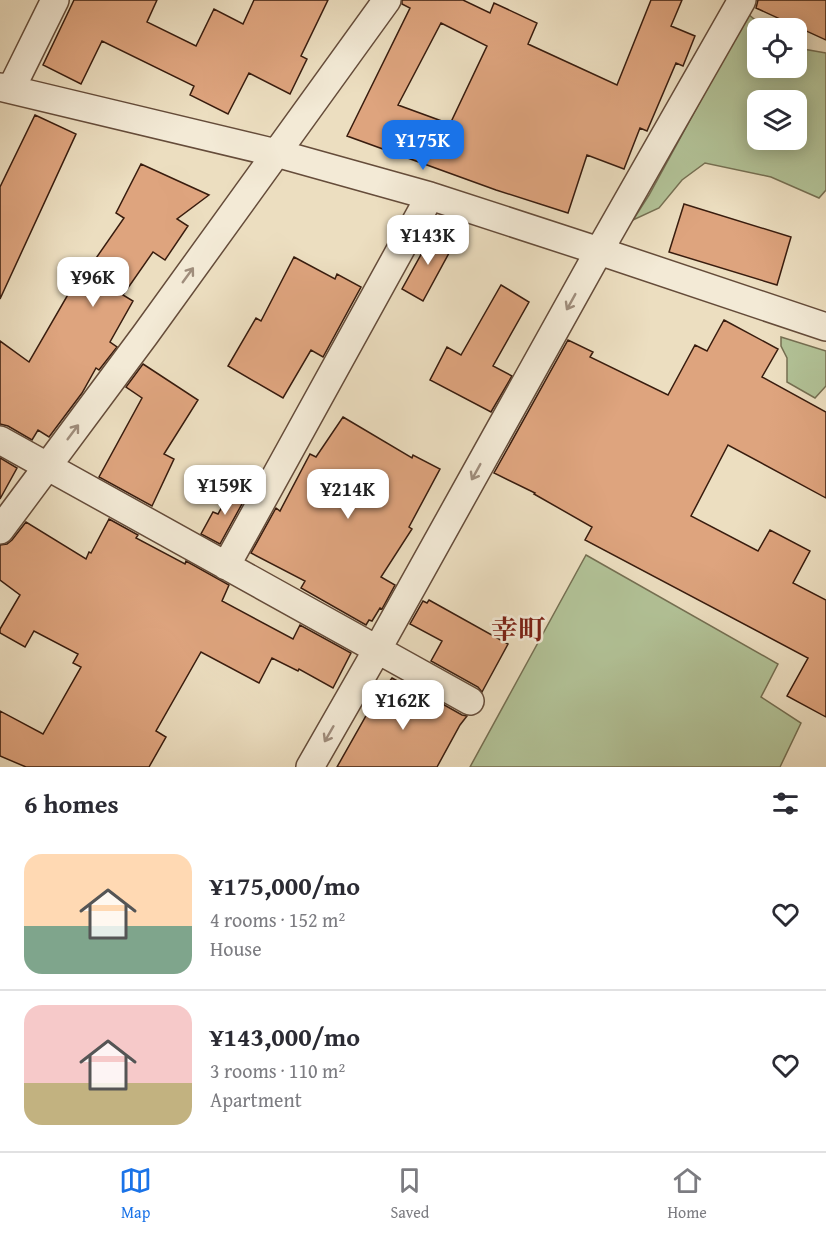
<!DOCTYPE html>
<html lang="en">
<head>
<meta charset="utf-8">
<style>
  body { margin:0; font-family:"Gentium Book Plus","Noto Serif JP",serif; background:#f2f2f3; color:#2b2b33; height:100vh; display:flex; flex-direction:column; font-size:22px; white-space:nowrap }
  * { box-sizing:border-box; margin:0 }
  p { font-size:20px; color:#7c7c81 }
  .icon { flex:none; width:33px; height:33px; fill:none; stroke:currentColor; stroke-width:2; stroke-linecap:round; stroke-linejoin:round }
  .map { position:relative; height:767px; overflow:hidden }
  .side { display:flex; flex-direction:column; background:#fff; flex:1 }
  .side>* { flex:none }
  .fabs { position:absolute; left:747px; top:18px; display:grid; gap:12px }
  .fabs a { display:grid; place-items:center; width:60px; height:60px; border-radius:12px; background:#fff; box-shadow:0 3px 15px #0003; font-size:30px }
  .price { position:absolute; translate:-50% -51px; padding:0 14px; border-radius:12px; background:#fff; color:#222; font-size:20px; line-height:39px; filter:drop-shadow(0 2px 3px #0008) }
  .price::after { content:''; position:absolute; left:50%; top:36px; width:18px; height:14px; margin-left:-9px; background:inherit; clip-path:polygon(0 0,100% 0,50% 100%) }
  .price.current { background:#1a73e8; color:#fff }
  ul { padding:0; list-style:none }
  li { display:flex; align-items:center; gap:18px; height:150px; padding:0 24px }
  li+li { border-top:2px solid #e1e1e2 }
  li span { display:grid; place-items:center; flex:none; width:168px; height:120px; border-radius:18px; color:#555 }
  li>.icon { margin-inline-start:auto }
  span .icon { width:72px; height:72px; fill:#fffc; stroke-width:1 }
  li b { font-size:26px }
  h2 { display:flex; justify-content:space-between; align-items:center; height:72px; padding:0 24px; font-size:26px }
  .tabs { display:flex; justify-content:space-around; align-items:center; height:84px; border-top:2px solid #e1e1e2; background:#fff; font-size:16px; color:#7c7c81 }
  .tabs a { display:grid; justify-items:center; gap:3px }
  .tabs .current { color:#1a73e8 }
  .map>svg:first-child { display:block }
  .green { fill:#b2c297; stroke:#756f52; stroke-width:1.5; fill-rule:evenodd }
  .building { fill:#dea47e; stroke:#381c0e; stroke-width:1.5; fill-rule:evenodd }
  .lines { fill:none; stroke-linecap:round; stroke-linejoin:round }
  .minor-casing { stroke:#654c3a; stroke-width:30 }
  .minor { stroke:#f3ead6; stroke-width:27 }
  .oneway { stroke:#9f8d7c }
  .labels { text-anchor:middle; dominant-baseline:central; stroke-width:5; stroke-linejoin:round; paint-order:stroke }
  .quarter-label { font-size:27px; font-weight:bold; fill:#7a1f14; stroke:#f3ead6 }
</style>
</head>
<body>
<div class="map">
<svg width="826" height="767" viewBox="0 0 826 767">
  <rect width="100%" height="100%" fill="#ecdec0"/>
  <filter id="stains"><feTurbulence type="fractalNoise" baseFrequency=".00333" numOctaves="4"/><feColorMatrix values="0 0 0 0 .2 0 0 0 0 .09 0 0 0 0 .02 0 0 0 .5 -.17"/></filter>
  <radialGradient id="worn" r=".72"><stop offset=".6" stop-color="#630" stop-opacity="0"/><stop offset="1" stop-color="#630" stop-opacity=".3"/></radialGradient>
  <path class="green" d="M748 14 765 28H758V68H796L797 48 826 53V190L819 198 771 177 705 163 682 180 659 208 633 220 649 195ZM758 100H796V140H758Z
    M781 337 826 351V386L815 398 787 382V358L781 346Z
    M586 555 778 664 761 697 801 723 780 767H470Z"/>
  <path class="building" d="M74 0H157L147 22 196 46 214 9 243 24 254 0H328L301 56 307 59 290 94 249 73 228 114 190 95 194 86 102 41 81 84 43 65Z
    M402 0H463L490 13 494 3 537 23 528 44 617 85 651 0H682L671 26 695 36 683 66 676 63 647 131 640 128 624 169 587 155 568 213 496 190 347 136 410 8 402 4ZM441 23 487 46 450 124 398 105Z
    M758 0H826V40L756 8Z
    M35 115 76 134 0 299V187Z
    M141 164 209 195 177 219 188 226 165 260 153 252 123 295 133 301 110 342 117 347 99 370 96 368 82 393 49 437 38 430 32 440 8 426 0 424V341L29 362 81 272 85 274 124 218 116 213Z
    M684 204 791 237 777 285 669 252Z
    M434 231 455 242 423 301 402 289Z
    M294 257 335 279 337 274 361 287 323 357 311 350 283 398 228 366 256 318 261 321Z
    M501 285 529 302 493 366 512 376 491 412 430 380 447 347 461 355Z
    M724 320 778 349 762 377 826 412V498L728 445 691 516 758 551 770 530 810 551 793 583 826 600V717L787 696 808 658 585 540 592 527 534 494 535 493 494 473 568 340 593 352 590 357 668 395 695 345 707 351Z
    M143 364 198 400 164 454 174 459 152 506 99 477 142 398 126 387Z
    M343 417 412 458 413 455 440 469 409 527 412 529 381 577 395 585 382 609 380 608 372 621 369 620 366 625 301 588 305 581 251 553 276 508 280 511 310 454 316 457Z
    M0 458 17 468 0 499Z
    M234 485 248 493 220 544 201 534 213 512 218 514Z
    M109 519 138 535 136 538 185 564 186 561 229 585 222 601 293 639 300 625 351 653 333 688 299 669 298 671 272 658 259 683 201 652 156 731 166 737 149 767H26L0 756V711L43 734 81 667 73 663 78 654 34 631 25 647 0 633V629L20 595 0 580V545L7 544 12 540 26 522 86 559 89 552 91 553Z
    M429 600 508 644 482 692 478 687 431 661 442 641 410 624 423 601 427 603Z
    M392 678 415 691 416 689 462 715 467 716 460 725 437 767H337L371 707Z"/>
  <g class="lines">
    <defs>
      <path id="minor" d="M0 87 276 153 430 196 599 251 826 327
        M11 89 55 0
        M0 440 470 701
        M0 530 145 335 387 0
        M226 566 430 196
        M310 767 377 650 599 251 742 0"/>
    </defs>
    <use href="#minor" class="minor-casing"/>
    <use href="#minor" class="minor"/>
  </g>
  <defs><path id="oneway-shaft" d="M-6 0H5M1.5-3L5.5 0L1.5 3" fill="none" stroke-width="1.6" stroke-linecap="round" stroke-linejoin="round" transform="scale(1.5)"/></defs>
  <g class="oneway">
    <use href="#oneway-shaft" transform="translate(188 275) rotate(-54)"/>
    <use href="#oneway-shaft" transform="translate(571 302) rotate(119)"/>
    <use href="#oneway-shaft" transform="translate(73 432) rotate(-53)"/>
    <use href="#oneway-shaft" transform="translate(476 472) rotate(119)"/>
    <use href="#oneway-shaft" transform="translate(329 734) rotate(120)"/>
  </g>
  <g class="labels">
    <g class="quarter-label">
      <text x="518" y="629">幸町</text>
    </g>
  </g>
  <rect width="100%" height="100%" filter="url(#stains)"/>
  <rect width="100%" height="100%" fill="url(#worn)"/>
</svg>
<div class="fabs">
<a><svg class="icon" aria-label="locate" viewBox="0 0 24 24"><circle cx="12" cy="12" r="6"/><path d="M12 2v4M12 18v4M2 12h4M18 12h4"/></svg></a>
<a><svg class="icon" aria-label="layers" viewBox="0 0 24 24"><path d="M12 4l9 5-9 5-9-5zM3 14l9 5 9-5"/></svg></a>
</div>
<b class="price current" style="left:423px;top:171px">¥175K</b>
<b class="price" style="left:428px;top:266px">¥143K</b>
<b class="price" style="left:93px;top:308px">¥96K</b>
<b class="price" style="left:225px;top:516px">¥159K</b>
<b class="price" style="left:348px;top:520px">¥214K</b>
<b class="price" style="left:403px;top:731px">¥162K</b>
</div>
<section class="side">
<h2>6 homes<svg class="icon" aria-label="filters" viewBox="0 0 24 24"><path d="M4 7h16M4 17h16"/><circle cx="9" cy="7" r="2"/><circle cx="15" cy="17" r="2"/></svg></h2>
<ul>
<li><span style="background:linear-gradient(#ffd9b3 60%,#7fa58c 0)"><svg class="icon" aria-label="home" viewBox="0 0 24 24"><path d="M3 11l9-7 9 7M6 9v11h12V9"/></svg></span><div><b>¥175,000/mo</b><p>4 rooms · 152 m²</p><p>House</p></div><svg class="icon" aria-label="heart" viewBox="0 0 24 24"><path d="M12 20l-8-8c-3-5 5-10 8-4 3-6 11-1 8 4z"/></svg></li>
<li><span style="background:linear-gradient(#f6c9c9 65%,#c2b280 0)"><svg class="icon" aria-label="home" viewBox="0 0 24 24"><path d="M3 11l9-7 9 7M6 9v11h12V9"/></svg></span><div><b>¥143,000/mo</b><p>3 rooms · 110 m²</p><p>Apartment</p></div><svg class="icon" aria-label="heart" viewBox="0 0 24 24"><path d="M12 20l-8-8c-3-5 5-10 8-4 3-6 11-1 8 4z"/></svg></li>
</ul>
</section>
<nav class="tabs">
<a class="current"><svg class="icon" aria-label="map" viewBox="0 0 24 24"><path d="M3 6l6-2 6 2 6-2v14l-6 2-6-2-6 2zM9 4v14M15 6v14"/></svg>Map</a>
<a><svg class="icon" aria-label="saved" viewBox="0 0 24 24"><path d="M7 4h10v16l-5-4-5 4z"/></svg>Saved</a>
<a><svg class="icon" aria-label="home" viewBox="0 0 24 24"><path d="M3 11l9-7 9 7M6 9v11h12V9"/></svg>Home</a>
</nav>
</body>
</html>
